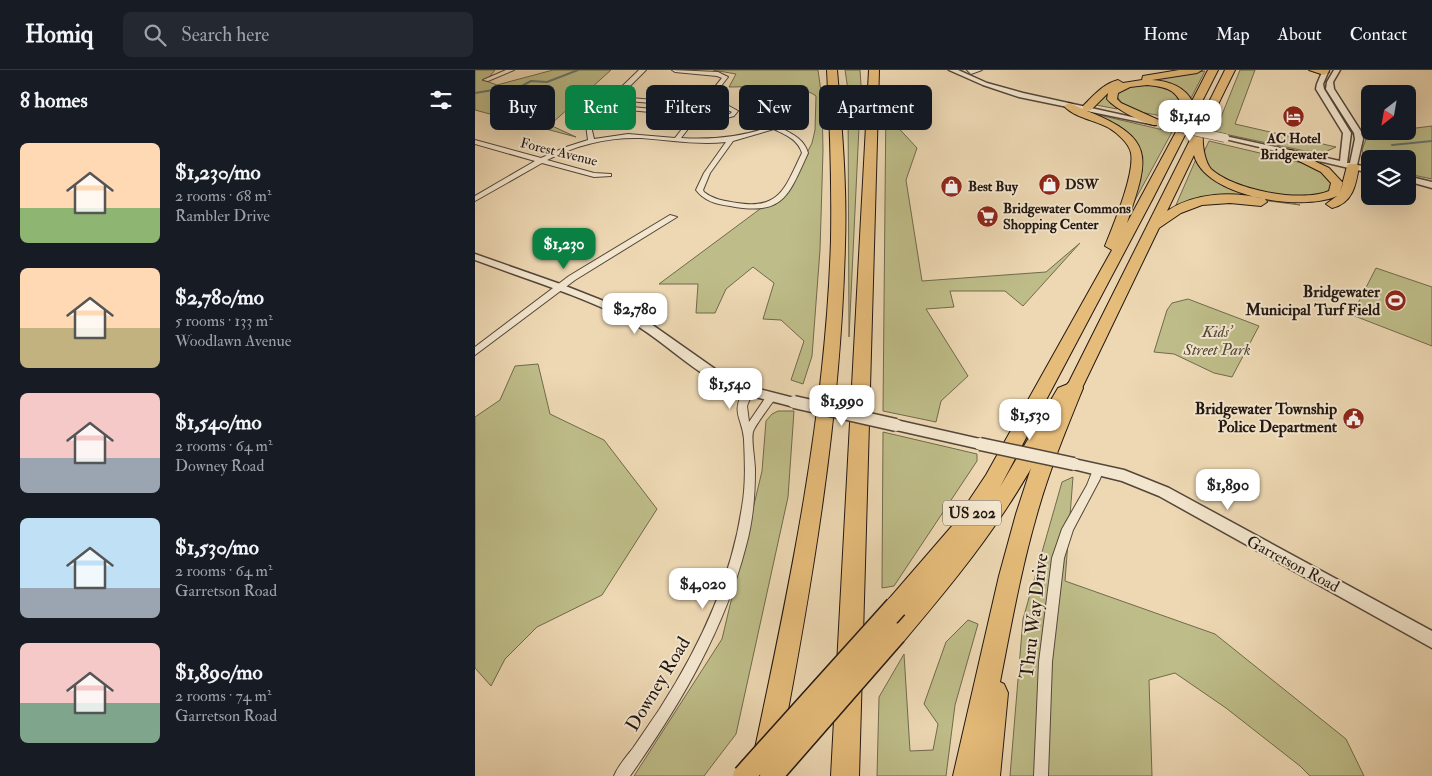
<!DOCTYPE html>
<html lang="en">
<head>
<meta charset="utf-8">
<style>
  body { margin:0; font-family:"IM FELL Double Pica",serif; background:#242831; color:#f1f3f6; height:100vh; display:flex; flex-direction:column; font-size:19px; white-space:nowrap }
  * { box-sizing:border-box; margin:0 }
  p { font-size:16px; color:#9ea1a6 }
  .icon { flex:none; width:28px; height:28px; fill:none; stroke:currentColor; stroke-width:2; stroke-linecap:round; stroke-linejoin:round }
  .map { position:relative; flex:1; overflow:hidden }
  .side { display:flex; flex-direction:column; background:#171b24; width:475px }
  .side>* { flex:none }
  .top-card { position:absolute; left:15px; top:15px; width:475px; height:45px; display:flex; gap:10px }
  .needle { width:32px; rotate:211deg }
  .buttons { position:absolute; left:886px; top:15px; display:grid; gap:10px }
  .buttons a { display:grid; place-items:center; width:55px; height:55px; border-radius:8px; background:#171b24; box-shadow:0 5px 20px #0002; font-size:25px }
  .price { position:absolute; translate:-50% -42px; padding:0 11px; border-radius:10px; background:#fff; color:#222; font-size:16px; line-height:32px; filter:drop-shadow(0 1px 2px #0008) }
  .price::after { content:''; position:absolute; left:50%; top:30px; width:15px; height:11px; margin-left:-8px; background:inherit; clip-path:polygon(0 0,100% 0,50% 100%) }
  .price.active { background:#0b8043; color:#fff }
  ul { padding:0; list-style:none }
  li { display:flex; align-items:center; gap:15px; height:125px; padding:0 20px }
  li span { display:grid; place-items:center; flex:none; width:140px; height:100px; border-radius:8px; color:#555 }
  li>.icon { margin-inline-start:auto }
  span .icon { width:60px; height:60px; fill:#fffc; stroke-width:1 }
  li b { font-size:21px }
  h2 { display:flex; justify-content:space-between; align-items:center; height:60px; padding:0 20px; font-size:21px }
  .pill { padding:0 18px; border-radius:8px; background:#171b24; box-shadow:0 5px 20px #0002; font-size:18px; line-height:45px }
  .pill.active { background:#0b8043; color:#fff }
  header { display:flex; align-items:center; gap:30px; box-sizing:border-box; height:70px; padding:0 25px; background:#171b24; border-bottom:1px solid #363941 }
  header strong { font-size:24px }
  nav { display:flex; gap:28px; margin-inline-start:auto; font-size:18px }
  .search { width:350px; height:45px; background:#242831; display:flex; align-items:center; gap:12px; box-sizing:border-box; padding:0 18px; border-radius:8px; color:#9ea1a6; font-size:19px }
  main { display:flex; flex:1; min-height:0 }
  .map>svg:first-child { display:block }
  .green { fill:#bebd89; stroke:#706a4d }
  .lines { fill:none; stroke-linecap:round; stroke-linejoin:round }
  .stream { stroke:#6a7871; stroke-width:2 }
  .minor-casing { stroke:#54463a; stroke-width:2 }
  .tertiary-casing { stroke:#54463a; stroke-width:3 }
  .trunk-casing { stroke:#211611; stroke-width:2 }
  .motorway-casing { stroke:#211611; stroke-width:2 }
  .minor { fill:#f3e6ce; fill-rule:evenodd }
  .tertiary { fill:#f3e6ce; fill-rule:evenodd }
  .trunk { fill:#e6bc7a; fill-rule:evenodd }
  .motorway { fill:#e6bc7a; fill-rule:evenodd }
  .tertiary-bridge-far1-casing { stroke:#54463a; stroke-width:9; stroke-linecap:butt }
  .tertiary-bridge-casing { stroke:#54463a; stroke-width:15; stroke-linecap:butt }
  .trunk-bridge-casing { stroke:#211611; stroke-width:25; stroke-linecap:butt }
  .tertiary-bridge-far1 { stroke:#f3e6ce; stroke-width:8 }
  .tertiary-bridge { stroke:#f3e6ce; stroke-width:12 }
  .trunk-bridge { stroke:#e6bc7a; stroke-width:22 }
  .labels { text-anchor:middle; dominant-baseline:central; stroke-width:4; stroke-linejoin:round; paint-order:stroke }
  .far-poi-label { font-size:14px; font-weight:bold; fill:#211611; stroke:#f3e6ce; text-anchor:start }
  .far-street-label { font-size:14px; fill:#211611; stroke:#f3e6ce }
  .shield { fill:#f3e6ce; stroke:#60544a; stroke-width:1 }
  .shield-label { font-size:15px; font-weight:bold; fill:#211611 }
  .poi-label { font-size:16px; font-weight:bold; fill:#211611; stroke:#f3e6ce; text-anchor:end }
  .park-label { font-size:16px; font-style:italic; fill:#504835; stroke:#f3e6ce }
  .street-label { font-size:16px; fill:#211611; stroke:#f3e6ce }
  .near-street-label { font-size:19px; fill:#211611; stroke:#f3e6ce }
</style>
</head>
<body>
<header>
<strong>Homiq</strong>
<div class="search"><svg class="icon" aria-label="search" viewBox="0 0 24 24"><circle cx="10" cy="10" r="6"/><path d="M15 15l6 6"/></svg>Search here</div>
<nav><a>Home</a><a>Map</a><a>About</a><a>Contact</a></nav>
</header>
<main>
<section class="side">
<h2>8 homes<svg class="icon" aria-label="filters" viewBox="0 0 24 24"><path d="M4 7h16M4 17h16"/><circle cx="9" cy="7" r="2"/><circle cx="15" cy="17" r="2"/></svg></h2>
<ul>
<li><span style="background:linear-gradient(#ffd9b3 65%,#8fb573 0)"><svg class="icon" aria-label="home" viewBox="0 0 24 24"><path d="M3 11l9-7 9 7M6 9v11h12V9"/></svg></span><div><b>$1,230/mo</b><p>2 rooms · 68 m²</p><p>Rambler Drive</p></div></li>
<li><span style="background:linear-gradient(#ffd9b3 60%,#c2b280 0)"><svg class="icon" aria-label="home" viewBox="0 0 24 24"><path d="M3 11l9-7 9 7M6 9v11h12V9"/></svg></span><div><b>$2,780/mo</b><p>5 rooms · 133 m²</p><p>Woodlawn Avenue</p></div></li>
<li><span style="background:linear-gradient(#f6c9c9 65%,#9aa5b1 0)"><svg class="icon" aria-label="home" viewBox="0 0 24 24"><path d="M3 11l9-7 9 7M6 9v11h12V9"/></svg></span><div><b>$1,540/mo</b><p>2 rooms · 64 m²</p><p>Downey Road</p></div></li>
<li><span style="background:linear-gradient(#bfe0f5 70%,#9aa5b1 0)"><svg class="icon" aria-label="home" viewBox="0 0 24 24"><path d="M3 11l9-7 9 7M6 9v11h12V9"/></svg></span><div><b>$1,530/mo</b><p>2 rooms · 64 m²</p><p>Garretson Road</p></div></li>
<li><span style="background:linear-gradient(#f6c9c9 60%,#7fa58c 0)"><svg class="icon" aria-label="home" viewBox="0 0 24 24"><path d="M3 11l9-7 9 7M6 9v11h12V9"/></svg></span><div><b>$1,890/mo</b><p>2 rooms · 74 m²</p><p>Garretson Road</p></div></li>
</ul>
</section>
<div class="map">
<svg width="957" height="706" viewBox="0 0 957 706">
  <rect width="100%" height="100%" fill="#edd8b3"/>
  <filter id="stains"><feTurbulence type="fractalNoise" baseFrequency=".004" numOctaves="4"/><feColorMatrix values="0 0 0 0 .2 0 0 0 0 .09 0 0 0 0 .02 0 0 0 .5 -.17"/></filter>
  <radialGradient id="worn" r=".72"><stop offset=".6" stop-color="#630" stop-opacity="0"/><stop offset="1" stop-color="#630" stop-opacity=".3"/></radialGradient>
  <path class="green" d="M0 0H20L11 11 22 15 78 0H136L75 55 101 67 0 40Z
    M238 0H343L347 29 348 81 345 180 337 286 328 314 316 310 329 271 306 250 288 249 299 213 278 197 251 219 240 243H221L223 214H184L289 136 312 123 337 73 340 60 341 26C325 13 276 17 254 17L261 4Z
    M370 0H385L386 15 374 267 373 20Z
    M765 0H780L760 54 861 77 850 82 830 81 740 62Z
    M730 1 715 30 690 14H648L635 32 642 39 621 35 635 20 646 14Z
    M661 15C683 15 695 16 710 33L704 53C699 52 697 50 693 48 674 41 651 46 641 24L644 21Z
    M411 29 432 38 426 46H421L417 51 442 78 431 110 447 211 571 202 605 173 548 236 530 221H475L479 237 451 239 493 306 466 331 461 352 408 341Z
    M624 45 697 62 653 143 667 95 652 64Z
    M957 56V109L933 104 932 89H895V93L890 91 887 80 891 69 913 62 932 61 933 59Z
    M734 71 827 93 829 92 849 101 858 112 855 122 837 128 802 125 759 114 732 97 727 86Z
    M721 89C741 123 791 126 825 135L755 126 701 135Z
    M901 198 957 217V276L877 245Z
    M713 229 784 256 757 307 739 303 699 284 679 282 692 240 697 233Z
    M63 294 75 344 129 370 182 439 127 525 62 557 30 589 16 616 0 598V347L25 330 40 296Z
    M303 341H319L313 427 261 664 229 706H159L247 569 287 401 291 351 297 344Z
    M408 362 502 384V391L419 516 407 518Z
    M598 407 590 511 740 564 871 669 889 706H835L825 696 751 638 700 603 674 610 677 706H535L548 549 587 412Z
    M493 550 503 554 480 635 471 706H402L404 627 429 584 435 681 458 680 463 654 449 634 471 572Z"/>
  <g class="lines">
    <path class="stream" d="M0 23 24 19 21 24 44 22 48 19 45 17 56 11 72 12 103 0
      M36 49 41 42 63 24
      M917 75 957 71"/>
    <defs>
      <path id="minor" d="M31 0H39L13 11 8 10Z
        M164 0H171L144 27 226 34 247 8 242 6 200 2 197 0 243 2 253 7 232 34 254 36 263 41 259 46 248 49 223 46 206 68C238 70 267 67 297 56L307 38H311L312 39 302 56C315 63 329 68 333 83 313 127 308 146 255 136 241 134 229 131 221 120L229 103 251 72C222 75 194 70 166 68 133 67 101 75 72 90L119 103 136 104V106L119 107 67 93 0 131V126L60 91 0 74V70L66 88 91 77 113 70 111 55 136 27ZM141 30 224 37 219 43 136 35ZM133 38 217 46 200 68 153 64 119 69 116 56ZM229 38 253 40 257 42 255 44 248 45 225 43ZM299 59C310 65 323 69 327 83 310 117 306 140 262 133 250 131 239 130 229 122L228 120 235 103 258 71Z
        M492 0H507L496 4Z
        M195 145 202 147 100 210 0 285V277L94 206Z
        M273 317 278 321 272 336 274 352 293 324H299L301 327C296 335 280 355 278 362 276 370 280 390 280 400 280 426 278 451 271 476 249 561 205 635 155 706H139C143 696 151 687 158 678 167 665 175 653 184 640 224 578 256 511 267 437 271 415 270 392 269 369 267 346 255 344 270 318Z
        M623 396 627 397 628 400 625 409 598 460 589 488 577 592 573 706H559L564 592 577 488 587 459 612 415 619 397Z"/>
      <path id="tertiary" d="M474 0H483L512 13 548 23 684 53 680 55 544 27 508 15Z
        M848 0H854L848 14 849 19 876 63 872 93H875L880 69 879 63 851 19 852 12 859 0H865L858 12 859 19 887 63 888 69 882 95 895 97V103L746 68 750 66 865 91 868 63 841 19 842 14Z
        M932 106 957 112V118L932 111Z
        M0 184 88 215 154 241 169 249 250 306 276 317 323 329 325 332 323 335 319 337C293 330 267 325 243 313 210 295 183 266 149 248 104 225 48 208 0 190Z
        M421 350 505 369 510 370 511 374 510 378 505 379 421 360 417 359 415 355 417 351Z
        M599 389 649 400 694 418 957 561V578L684 426 647 411 594 398 592 394 594 390Z"/>
      <path id="trunk" d="M704 0H727L722 3 677 10C693 11 709 16 717 31L733 0H743L678 128 525 417 583 318 593 314 750 0H760C752 16 744 32 736 49 734 54 729 61 728 66 727 75 730 92 736 99 759 120 826 133 854 121L856 113 846 102 812 85 810 83 812 81 816 80 854 98 868 113 865 123 872 96 874 94H882L884 96C881 115 878 133 857 138L851 134 862 126C827 142 730 127 719 85L692 141C720 122 758 121 790 129L792 132 786 136 755 133 727 135 706 143 684 158 607 318 605 322 595 326C576 364 556 401 533 436 502 484 465 528 428 572L420 575 412 572 409 564 412 556 420 547 413 544 410 537 413 530 477 456 511 405 637 180 630 176C638 156 660 104 656 83 654 73 642 63 634 58 620 50 600 48 589 36L594 33 608 39V36C619 25 628 14 643 10L648 13 667 10 668 6ZM672 15C695 17 704 21 710 45L652 153C673 89 683 69 612 41L616 40 633 23 632 29C639 38 674 58 686 55L687 53 686 51 646 33 642 29 643 23 655 17Z
        M834 0H852L854 2 849 5Z"/>
      <path id="motorway" d="M352 0H362C367 58 372 116 370 174 366 346 337 514 305 683L301 692 292 696 283 692 279 683C315 514 351 343 356 170 357 113 355 57 352 0Z
        M394 0H404L384 706H356Z
        M599 311 605 313 608 318C591 360 574 401 562 444 546 499 536 556 525 612L529 614 533 623 525 706H478L524 506 541 444 557 395 590 318 593 313Z"/>
    </defs>
    <use href="#minor" class="minor-casing"/>
    <use href="#tertiary" class="tertiary-casing"/>
    <use href="#trunk" class="trunk-casing"/>
    <use href="#motorway" class="motorway-casing"/>
    <use href="#minor" class="minor"/>
    <use href="#tertiary" class="tertiary"/>
    <use href="#trunk" class="trunk"/>
    <use href="#motorway" class="motorway"/>
    <defs>
      <path id="tertiary-bridge-far1" d="M686 54 750 68"/>
      <path id="tertiary-bridge" d="M319 332 421 355
        M505 374 599 394"/>
      <path id="trunk-bridge" d="M269 706 421 537
        M296 706 420 564"/>
    </defs>
    <use href="#tertiary-bridge-far1" class="tertiary-bridge-far1-casing"/>
    <use href="#tertiary-bridge" class="tertiary-bridge-casing"/>
    <use href="#trunk-bridge" class="trunk-bridge-casing"/>
    <use href="#tertiary-bridge-far1" class="tertiary-bridge-far1"/>
    <use href="#tertiary-bridge" class="tertiary-bridge"/>
    <use href="#trunk-bridge" class="trunk-bridge"/>
  </g>
  <defs>
    <symbol id="hotel-disc" viewBox="-11 -11 22 22"><circle r="9.5" fill="#8f2418" stroke="#f3e6ce"/><path d="M-6-4.5h1.5V1H6V5H4.5V3h-9V5H-6ZM-4 0a1.8 1.8 0 1 1 3.6 0ZM.5 0V-2.5h3Q6-2.5 6 0Z" fill="#fff"/></symbol>
    <symbol id="shop-disc" viewBox="-11 -11 22 22"><circle r="9.5" fill="#8f2418" stroke="#f3e6ce"/><path d="M-5-2.5h2.3a2.7 3.5 0 0 1 5.4 0H5L5.5 6h-11ZM-1.5-2.5h3a1.5 2.3 0 0 0-3 0Z" fill="#fff"/></symbol>
    <symbol id="supermarket-disc" viewBox="-11 -11 22 22"><circle r="9.5" fill="#8f2418" stroke="#f3e6ce"/><path d="M-6-5.5h2.5l.6 2H6L4.5 2H-2.5L-4.4-4H-6ZM-1.5 3.2a1.3 1.3 0 1 0 .1 0ZM3 3.2a1.3 1.3 0 1 0 .1 0Z" fill="#fff"/></symbol>
    <symbol id="stadium-disc" viewBox="-11 -11 22 22"><circle r="9.5" fill="#8f2418" stroke="#f3e6ce"/><path d="M0-5a6.5 5 0 1 0 0 10a6.5 5 0 1 0 0-10ZM-3.5-1.8h7v3.6h-7Z" fill="#fff"/></symbol>
    <symbol id="civic-disc" viewBox="-11 -11 22 22"><circle r="9.5" fill="#8f2418" stroke="#f3e6ce"/><path d="M-.6-6.5H3V-4.5H.6V-3L4-1V1h2V6H-6V1h2V-1L-.6-3ZM-1.2 2.5V6h2.4V2.5Z" fill="#fff"/></symbol>
  </defs>
  <g fill-rule="evenodd">
    <use href="#hotel-disc" x="806" y="34" width="25" height="25"/>
    <use href="#shop-disc" x="562" y="102" width="25" height="25"/>
    <use href="#shop-disc" x="464" y="104" width="25" height="25"/>
    <use href="#supermarket-disc" x="500" y="134" width="25" height="25"/>
    <use href="#stadium-disc" x="908" y="218" width="25" height="25"/>
    <use href="#civic-disc" x="866" y="336" width="25" height="25"/>
  </g>
  <g class="labels">
    <g class="far-poi-label">
      <text x="819" y="68" text-anchor="middle">AC Hotel<tspan x="819" dy="16">Bridgewater</tspan></text>
      <text x="590" y="114">DSW</text>
      <text x="493" y="116">Best Buy</text>
      <text x="528" y="138">Bridgewater Commons<tspan x="528" dy="16">Shopping Center</tspan></text>
    </g>
    <g class="far-street-label">
      <text transform="translate(84 82) rotate(14)">Forest Avenue</text>
    </g>
    <rect class="shield" x="468" y="430.5" width="58" height="25" rx="4"/>
    <g class="shield-label">
      <text x="497" y="443">US 202</text>
    </g>
    <g class="poi-label">
      <text x="905" y="222">Bridgewater<tspan x="905" dy="18">Municipal Turf Field</tspan></text>
      <text x="862" y="339">Bridgewater Township<tspan x="862" dy="18">Police Department</tspan></text>
    </g>
    <g class="park-label">
      <text x="742" y="262">Kids'<tspan x="742" dy="18">Street Park</tspan></text>
    </g>
    <g class="street-label">
      <text transform="translate(818 494) rotate(28)">Garretson Road</text>
    </g>
    <g class="near-street-label">
      <text transform="translate(559 546) rotate(-83)">Thru Way Drive</text>
      <text transform="translate(183 614) rotate(-59)">Downey Road</text>
    </g>
  </g>
  <rect width="100%" height="100%" filter="url(#stains)"/>
  <rect width="100%" height="100%" fill="url(#worn)"/>
</svg>
<div class="buttons">
<a><svg class="needle" viewBox="-14 -14 28 28"><path d="M0-13l5 13h-10z" fill="#e53935"/><path d="M0 13l5-13h-10z" fill="#9ea1a6"/></svg></a>
<a><svg class="icon" aria-label="layers" viewBox="0 0 24 24"><path d="M12 4l9 5-9 5-9-5zM3 14l9 5 9-5"/></svg></a>
</div>
<b class="price" style="left:715px;top:72px">$1,140</b>
<b class="price active" style="left:89px;top:200px">$1,230</b>
<b class="price" style="left:160px;top:265px">$2,780</b>
<b class="price" style="left:255px;top:340px">$1,540</b>
<b class="price" style="left:367px;top:357px">$1,990</b>
<b class="price" style="left:555px;top:371px">$1,530</b>
<b class="price" style="left:753px;top:441px">$1,890</b>
<b class="price" style="left:228px;top:540px">$4,020</b>
<div class="top-card">
<a class="pill">Buy</a>
<a class="pill active">Rent</a>
<a class="pill">Filters</a>
<a class="pill">New</a>
<a class="pill">Apartment</a>
</div>
</div>
</main>
</body>
</html>
